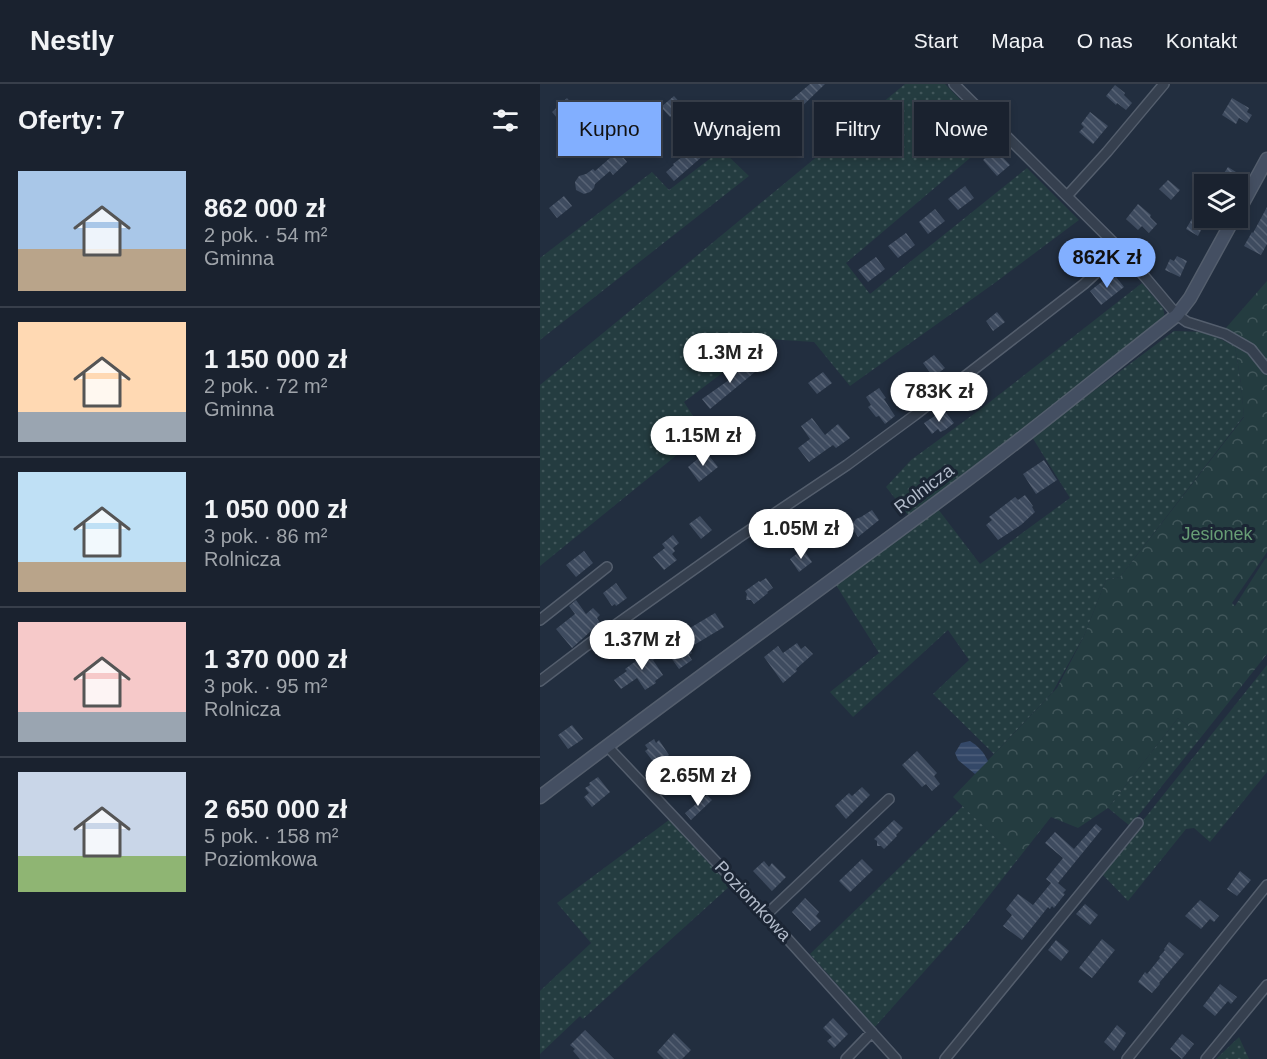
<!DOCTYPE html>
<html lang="pl">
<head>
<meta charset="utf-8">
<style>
  body { margin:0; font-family:Arial,sans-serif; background:#232a37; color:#f1f3f6; height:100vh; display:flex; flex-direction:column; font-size:22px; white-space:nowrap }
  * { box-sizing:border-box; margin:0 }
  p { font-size:20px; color:#9fa4aa }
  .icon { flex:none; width:33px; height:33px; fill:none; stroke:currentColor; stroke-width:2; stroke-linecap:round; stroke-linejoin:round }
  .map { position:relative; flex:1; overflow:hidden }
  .sheet { display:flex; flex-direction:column; background:#1a222f; width:540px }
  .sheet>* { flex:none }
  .guide { position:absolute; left:18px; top:18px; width:570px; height:54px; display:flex; gap:12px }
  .controls { position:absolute; left:654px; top:90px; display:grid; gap:12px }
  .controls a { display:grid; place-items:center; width:54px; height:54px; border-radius:0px; background:#1a222f; box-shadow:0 3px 9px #0003,0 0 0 2px #383f4b; font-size:30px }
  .price { position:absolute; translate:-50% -51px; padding:0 14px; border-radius:21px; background:#fff; color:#222; font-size:20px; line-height:39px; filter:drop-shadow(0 2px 3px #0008) }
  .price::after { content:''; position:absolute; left:50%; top:36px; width:18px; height:14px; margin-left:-9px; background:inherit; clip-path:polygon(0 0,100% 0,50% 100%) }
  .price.on { background:#82afff; color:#111 }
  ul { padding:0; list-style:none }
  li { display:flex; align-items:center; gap:18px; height:150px; padding:0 18px }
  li+li { border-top:2px solid #383f4b }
  li span { display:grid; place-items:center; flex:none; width:168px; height:120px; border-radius:0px; color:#555 }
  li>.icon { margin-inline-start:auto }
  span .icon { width:72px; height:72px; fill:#fffc; stroke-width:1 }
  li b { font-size:26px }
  h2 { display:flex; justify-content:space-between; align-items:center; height:72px; padding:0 18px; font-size:26px }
  .chip { padding:0 21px; border-radius:0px; background:#1a222f; box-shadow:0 3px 9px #0003,0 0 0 2px #383f4b; font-size:21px; line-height:54px }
  .chip.on { background:#82afff; color:#111 }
  header { display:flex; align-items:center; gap:36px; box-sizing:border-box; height:84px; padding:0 30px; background:#1a222f; border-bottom:2px solid #383f4b }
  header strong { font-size:28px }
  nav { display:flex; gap:33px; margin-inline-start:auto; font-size:21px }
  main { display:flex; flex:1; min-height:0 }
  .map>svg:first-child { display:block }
  .grass { fill:url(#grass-dots) }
  .forest { fill:url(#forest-crowns) }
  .water { fill:url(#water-rules) }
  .building { fill:url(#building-back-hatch) }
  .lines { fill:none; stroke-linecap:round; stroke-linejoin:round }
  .street-casing { stroke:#545e6d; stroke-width:12 }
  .secondary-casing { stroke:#545e6d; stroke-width:15 }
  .street { stroke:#36404f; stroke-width:9 }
  .secondary { stroke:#444f62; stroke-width:12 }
  .labels { text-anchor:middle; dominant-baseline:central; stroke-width:6; stroke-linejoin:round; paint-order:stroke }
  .street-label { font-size:18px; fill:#b2bbca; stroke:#1b2534 }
  .park-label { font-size:18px; fill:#679d75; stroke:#1b2534 }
</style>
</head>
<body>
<header>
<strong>Nestly</strong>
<nav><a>Start</a><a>Mapa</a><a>O nas</a><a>Kontakt</a></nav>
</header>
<main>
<section class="sheet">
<h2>Oferty: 7<svg class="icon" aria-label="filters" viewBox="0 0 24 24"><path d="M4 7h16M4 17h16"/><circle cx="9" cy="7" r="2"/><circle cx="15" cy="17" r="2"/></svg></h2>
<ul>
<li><span style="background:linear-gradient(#a9c7e8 65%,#b9a48a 0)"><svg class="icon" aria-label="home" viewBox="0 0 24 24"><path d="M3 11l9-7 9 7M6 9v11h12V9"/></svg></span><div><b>862 000 zł</b><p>2 pok. · 54 m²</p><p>Gminna</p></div></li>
<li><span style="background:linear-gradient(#ffd9b3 75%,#9aa5b1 0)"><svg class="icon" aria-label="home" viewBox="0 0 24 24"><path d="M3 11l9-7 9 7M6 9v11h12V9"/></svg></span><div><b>1 150 000 zł</b><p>2 pok. · 72 m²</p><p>Gminna</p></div></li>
<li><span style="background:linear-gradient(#bfe0f5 75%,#b9a48a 0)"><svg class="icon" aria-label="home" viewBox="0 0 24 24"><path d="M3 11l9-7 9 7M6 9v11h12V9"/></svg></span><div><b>1 050 000 zł</b><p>3 pok. · 86 m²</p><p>Rolnicza</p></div></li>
<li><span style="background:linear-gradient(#f6c9c9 75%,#9aa5b1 0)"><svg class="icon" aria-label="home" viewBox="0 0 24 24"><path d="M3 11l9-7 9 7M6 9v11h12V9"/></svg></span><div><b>1 370 000 zł</b><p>3 pok. · 95 m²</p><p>Rolnicza</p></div></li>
<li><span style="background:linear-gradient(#c9d6e8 70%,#8fb573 0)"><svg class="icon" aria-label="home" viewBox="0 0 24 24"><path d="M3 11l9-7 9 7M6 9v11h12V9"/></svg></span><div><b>2 650 000 zł</b><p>5 pok. · 158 m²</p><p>Poziomkowa</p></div></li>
</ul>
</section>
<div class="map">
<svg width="727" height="975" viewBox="0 0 727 975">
  <defs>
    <pattern id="grass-dots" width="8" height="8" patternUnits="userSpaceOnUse" patternTransform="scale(1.5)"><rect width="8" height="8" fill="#243c40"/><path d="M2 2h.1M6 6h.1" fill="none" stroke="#41565a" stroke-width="1.8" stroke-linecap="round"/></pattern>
    <pattern id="forest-crowns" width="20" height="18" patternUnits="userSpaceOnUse" patternTransform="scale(1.5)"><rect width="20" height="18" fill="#243c40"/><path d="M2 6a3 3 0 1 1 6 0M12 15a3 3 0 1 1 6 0" fill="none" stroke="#41565a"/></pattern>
    <pattern id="water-rules" width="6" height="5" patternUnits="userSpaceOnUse" patternTransform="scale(1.5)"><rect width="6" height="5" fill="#344868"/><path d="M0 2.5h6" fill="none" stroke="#4f607c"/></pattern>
    <pattern id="building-back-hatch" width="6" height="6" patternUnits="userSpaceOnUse" patternTransform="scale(1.5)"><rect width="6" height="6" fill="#3e4b5f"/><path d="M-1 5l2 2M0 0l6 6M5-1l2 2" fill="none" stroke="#586375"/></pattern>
  </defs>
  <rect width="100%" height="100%" fill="#222e3f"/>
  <path class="grass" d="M365 0H405L456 52 306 179 330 210 487 84 539 136 456 198 310 302 274 258 227 255 144 318 164 349 0 482V301Z
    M160 45 209 92 0 256V174L112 88 129 106 180 67Z
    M602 199 623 224 625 233 430 386 369 432 346 403 371 376 442 324Z
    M634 247 665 248 695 262 701 300 704 332 580 493 566 496 544 552 512 609 454 670 393 610 429 576 408 546 313 633 290 608 339 569 296 501 377 442 398 425 440 480 530 414 492 353Z
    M727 581V688L670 758 654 744 646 745 588 817 561 789Z
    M638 634 662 652 590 742 568 724Z
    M423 722 478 775 430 836 335 943 270 870Z
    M129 736 190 802 43 935 40 932 0 970V907L51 859 17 819Z
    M699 953 709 975H676Z"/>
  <path class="forest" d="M727 197V468L692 519 695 522 725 475 727 474V570L662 652 638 634 568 724 538 744 511 733 478 775 413 713 517 604 544 552 566 496 580 493 704 333 701 300 695 262 685 245Z"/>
  <path class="water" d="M430 657C438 662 443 667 448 677L435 690 418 676 415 669 421 659Z"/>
  <path class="building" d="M270 0H285L252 32 244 22Z
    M575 1 585 9 584 11 592 19 586 26 577 19 576 21 566 12Z
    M134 12 143 22 130 33 121 23Z
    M27 14 39 28 33 33 40 40 30 49 12 28Z
    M692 14 709 24 707 28 712 31 707 39 699 34 696 40 682 31Z
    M550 28 568 42 553 60 539 48 544 43 541 40Z
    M226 38 232 46 228 50 229 52 216 63 208 53Z
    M156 62 164 71 134 97 126 88 134 81 133 80Z
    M455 65 470 81 457 92 443 76Z
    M78 67 87 78 73 91 70 87 55 100 54 104 50 108 44 110 36 106 35 98 39 92 46 90 53 85 55 87Z
    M688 83 696 88 693 94 704 99V100H676L682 88 684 89Z
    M628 96 640 106 631 116 619 105Z
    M425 102 434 114 418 126 408 115Z
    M24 112 32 122 17 134 9 124Z
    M664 114V135L666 136 658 152 646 145Z
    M598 120 611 131 610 133 617 140 609 149 602 142 598 146 586 135Z
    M727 123V160L721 171 704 162 712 148 713 149Z
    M395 125 405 137 388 150 379 138Z
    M366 149 375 161 358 174 348 162Z
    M637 172 647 177 640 193 625 186 630 175 634 177Z
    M336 173 345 185 328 198 318 186Z
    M573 189 584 203 561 221 550 207Z
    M457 228 465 238 453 247 446 237Z
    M394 271 405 284 393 293 383 279Z
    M206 276 215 288 170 325 162 315 189 296 186 291Z
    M283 288 292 299 277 310 268 299Z
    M339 304 346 314 344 315 355 332 345 340 339 332 336 333 328 323 331 321 326 313Z
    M404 326 414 339 405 346 400 348 398 345 392 350 384 339Z
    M272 334 285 351 298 340 310 354 296 364 293 361 269 378 258 364 270 355 261 342Z
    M166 368 178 383 159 398 148 383Z
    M504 376 517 396 496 410 483 390Z
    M485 411 493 422 492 423 495 428 481 441 458 456 446 441 452 436 449 433 475 413 478 416Z
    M332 426 339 436 318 453 311 442 316 435 321 433Z
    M160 432 172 446 161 455 149 440Z
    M133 451 139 459 133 464 135 467 132 470 137 476 124 486 113 473 125 464 122 460Z
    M263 465 272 478 259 488 250 475Z
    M44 467 53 479 36 493 26 481Z
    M226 494 233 504 227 508 228 509 214 520 211 516H206L207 510 205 507 219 497 220 498Z
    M76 499 87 514 76 522 75 520 72 522 63 509Z
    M36 516 46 530 53 524 60 531 57 534 60 539 32 564 16 545 35 530 29 522Z
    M175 529 184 543 149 564 152 569 149 571 152 576 139 585 129 571 145 560 138 550 149 543 150 544Z
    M257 559 261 565 265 562 273 570 256 585 257 587 243 599 224 573 238 562 243 569Z
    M115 563 120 572 113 576 123 591 115 597 116 599 105 606 97 594 81 605 74 596 87 587 85 585Z
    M32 641 43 655 28 665 18 651Z
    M114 655 116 659 119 656 129 671 125 674 131 683 122 689 105 667 108 665 105 661Z
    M377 667 397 689 394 692 400 700 392 707 386 700 382 703 362 681Z
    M58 693 70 708 52 723 44 713 49 709 45 704 50 701 49 699Z
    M322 703 330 711 306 735 295 722 309 709 312 712Z
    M167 711 172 716 151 736 145 729Z
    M354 736 363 744 356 751 357 752 344 765 341 762H337V757L334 755Z
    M556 740 562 745 518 799 526 806 523 809 525 810 514 824 512 822 510 825 508 823 482 856 463 842 472 831 466 825 478 810 493 821 511 799 506 795 523 774 505 759 515 748 534 765Z
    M322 775 333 786 310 808 299 797Z
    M224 777 229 783 232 779 246 793 232 807 213 787Z
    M700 787 711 796 697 812 687 805Z
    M265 814 279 828 276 832 281 837 270 847 252 828Z
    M660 816 679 832 674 838 670 835 661 845 645 832Z
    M545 820 558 831 550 841 536 830Z
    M562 855 575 866 552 894 539 884Z
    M516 856 529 867 521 877 508 866Z
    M629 858 644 870 619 899 620 900 612 909 598 898 605 888 607 890 620 874 619 873 625 866 624 865Z
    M680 900 697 913 691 920 688 917 675 932 663 922Z
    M293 934 308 950 294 964 287 957 292 953 283 944Z
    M577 941 586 949 574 967 564 958Z
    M45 946 74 975H40L33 967 35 965 30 961Z
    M134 949 151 966 142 975H124L117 968Z
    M642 950 654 960 642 975 630 965Z"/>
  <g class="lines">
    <defs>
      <path id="street" d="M414 0 581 166 605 193 637 231 647 238 685 250 711 265 727 285
        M527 112 567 68 624 0
        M0 536 67 483
        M0 597 46 562 198 454 307 381 375 331 544 200 581 166
        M67 662 226 831 356 975
        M226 831 349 715
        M306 975 332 948
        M405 975 598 739
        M587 975 727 801
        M666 975 727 901"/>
      <path id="secondary" d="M698 128 727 75
        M0 713C138 607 280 506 419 402 493 347 564 288 637 231L650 214 694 134"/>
    </defs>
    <use href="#street" class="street-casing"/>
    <use href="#secondary" class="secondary-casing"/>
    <use href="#street" class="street"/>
    <use href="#secondary" class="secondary"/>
  </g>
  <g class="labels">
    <g class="street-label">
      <text transform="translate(384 405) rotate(-37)">Rolnicza</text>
      <text transform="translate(213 817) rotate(47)">Poziomkowa</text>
    </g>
    <g class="park-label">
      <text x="677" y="450">Jesionek</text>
    </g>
  </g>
</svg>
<div class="controls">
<a><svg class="icon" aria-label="layers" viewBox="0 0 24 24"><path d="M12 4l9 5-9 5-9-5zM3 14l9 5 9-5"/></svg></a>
</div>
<b class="price on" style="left:567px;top:205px">862K zł</b>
<b class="price" style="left:190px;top:300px">1.3M zł</b>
<b class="price" style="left:399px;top:339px">783K zł</b>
<b class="price" style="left:163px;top:383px">1.15M zł</b>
<b class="price" style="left:261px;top:476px">1.05M zł</b>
<b class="price" style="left:102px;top:587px">1.37M zł</b>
<b class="price" style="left:158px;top:723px">2.65M zł</b>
<div class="guide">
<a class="chip on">Kupno</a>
<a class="chip">Wynajem</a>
<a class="chip">Filtry</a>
<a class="chip">Nowe</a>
</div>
</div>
</main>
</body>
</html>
